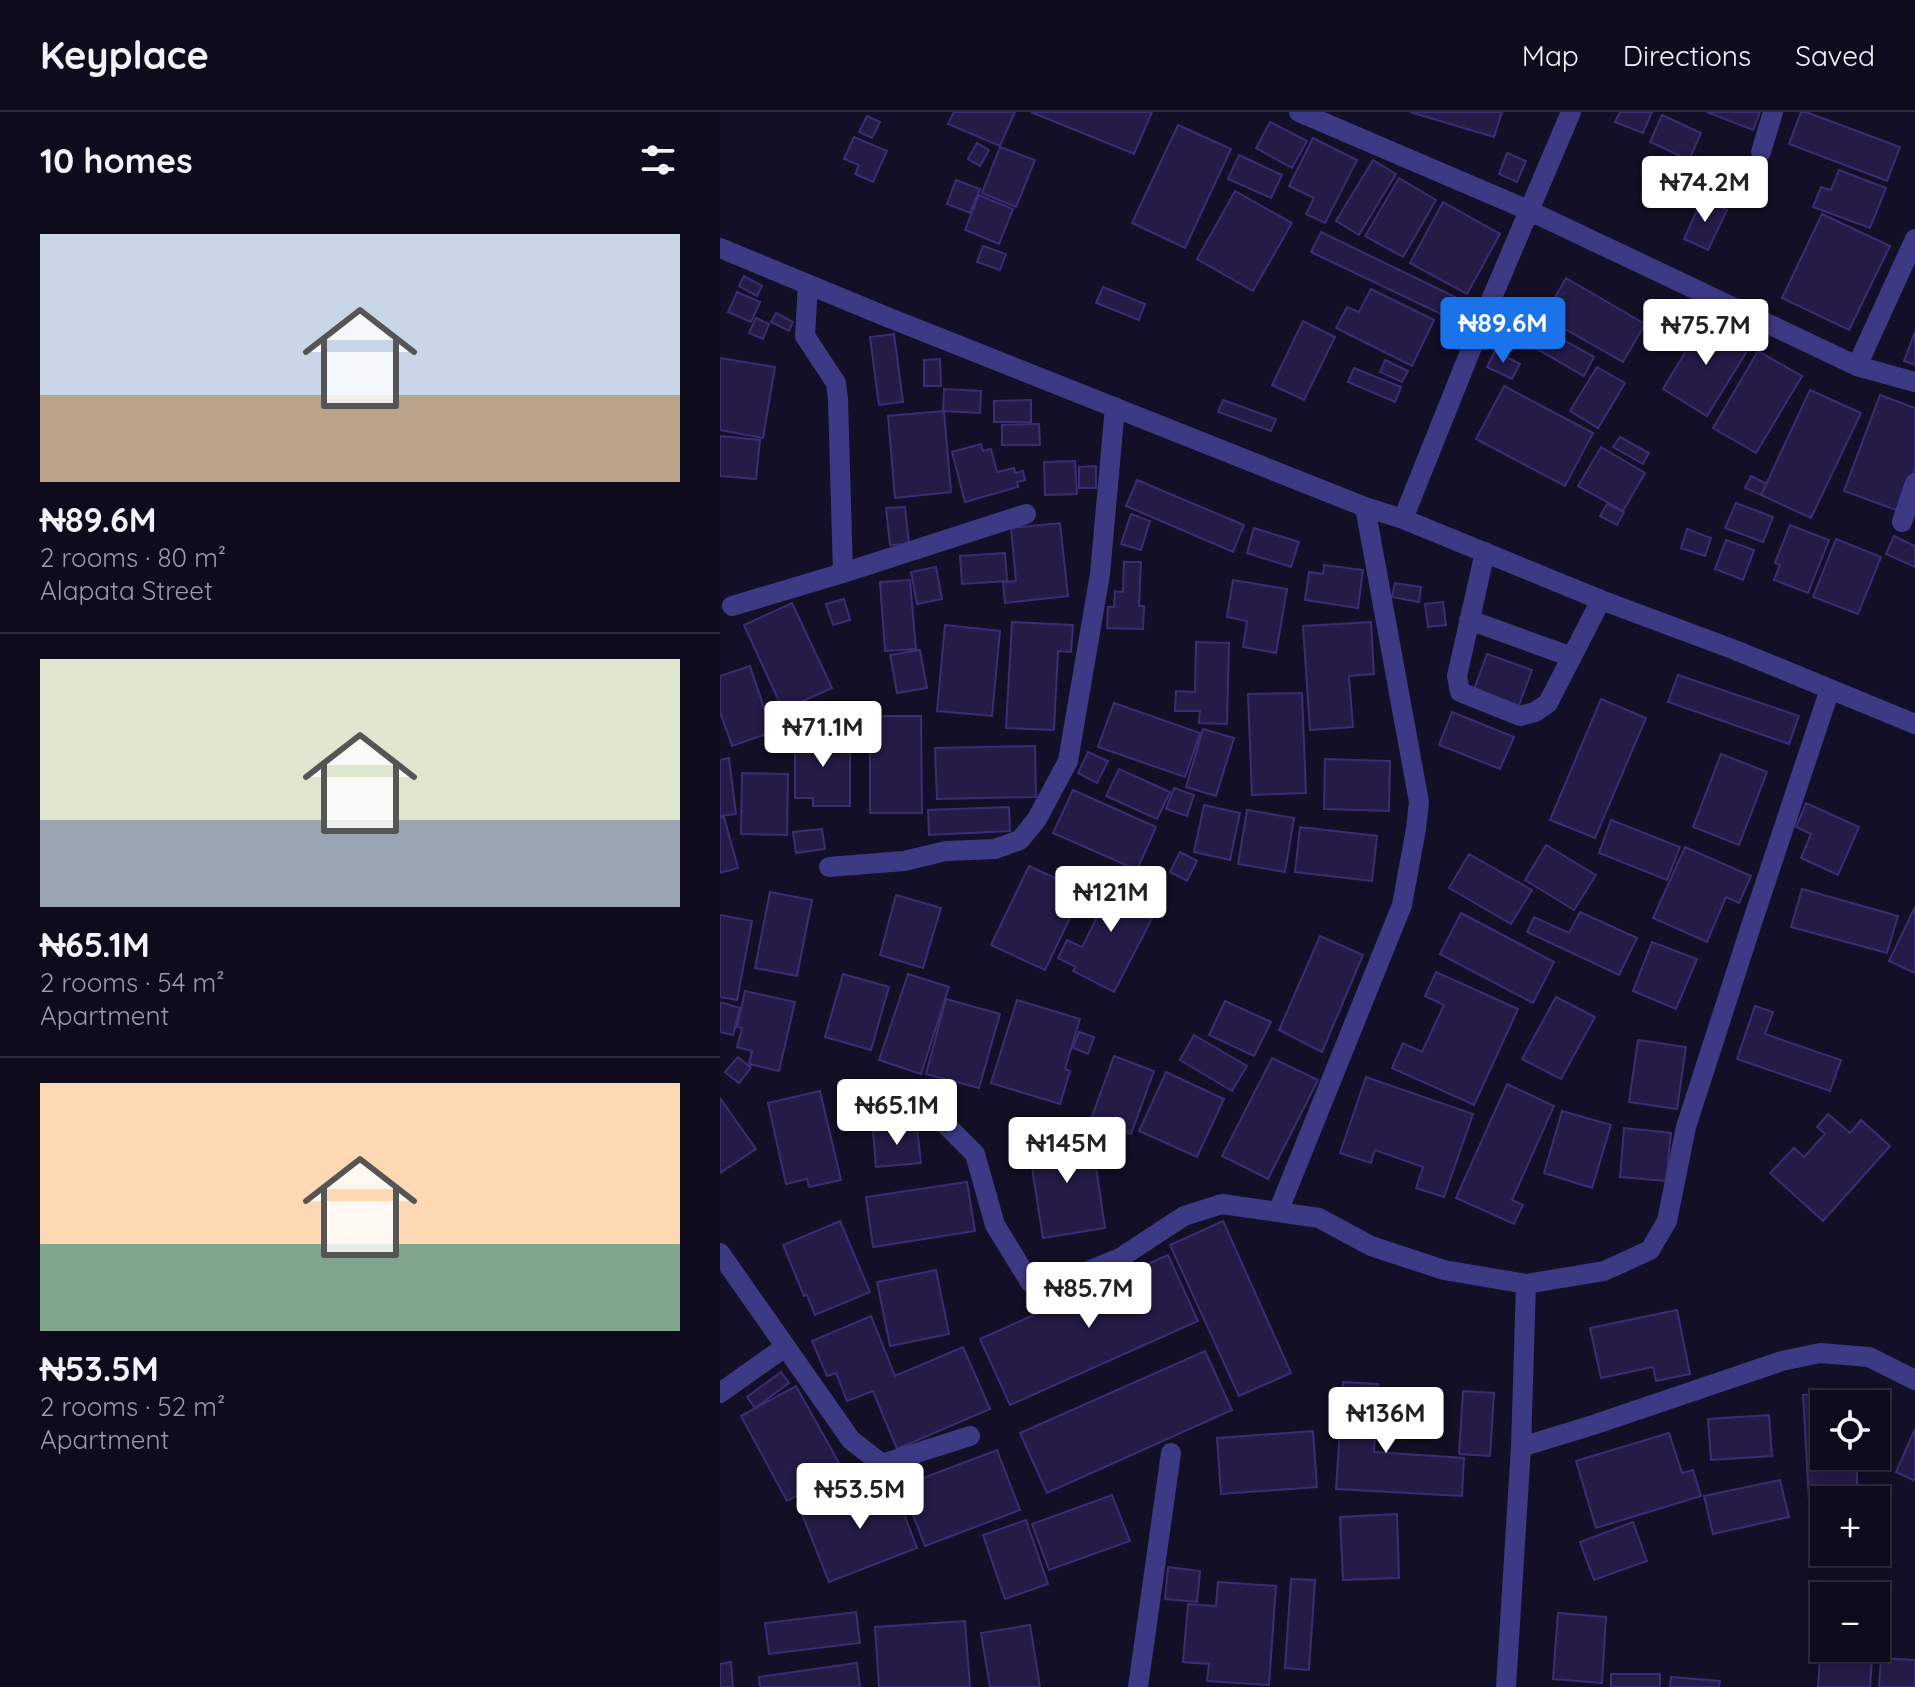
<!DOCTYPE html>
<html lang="en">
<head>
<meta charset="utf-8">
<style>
  body { margin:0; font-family:Quicksand,sans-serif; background:#1c1929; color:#f1f3f6; height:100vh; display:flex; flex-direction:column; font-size:30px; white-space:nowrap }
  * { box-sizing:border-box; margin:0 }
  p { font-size:26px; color:#9b9ba3 }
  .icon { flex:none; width:44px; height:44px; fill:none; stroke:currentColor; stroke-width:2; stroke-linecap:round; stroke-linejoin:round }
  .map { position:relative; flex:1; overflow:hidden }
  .side { display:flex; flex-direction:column; background:#0e0b1c; width:720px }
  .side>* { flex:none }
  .buttons { position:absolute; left:1090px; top:1278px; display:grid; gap:16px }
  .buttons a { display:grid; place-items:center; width:80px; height:80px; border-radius:0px; background:#0e0b1c; box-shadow:0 4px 12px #0003,0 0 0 2px #2e2b3b; font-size:40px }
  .price { position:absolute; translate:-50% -68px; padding:0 18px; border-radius:8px; background:#fff; color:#222; font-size:26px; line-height:52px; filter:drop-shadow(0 2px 4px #0008) }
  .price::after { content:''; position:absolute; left:50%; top:48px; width:24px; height:18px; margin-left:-12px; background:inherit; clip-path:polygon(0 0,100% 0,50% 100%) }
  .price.on { background:#1a73e8; color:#fff }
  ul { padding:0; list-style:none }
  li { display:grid; align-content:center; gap:16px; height:424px; padding:0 40px }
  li+li { border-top:2px solid #2e2b3b }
  li span { display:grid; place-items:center; height:248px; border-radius:0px; color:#555 }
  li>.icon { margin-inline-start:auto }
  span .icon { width:144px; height:144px; fill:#fffc; stroke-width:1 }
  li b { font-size:34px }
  h2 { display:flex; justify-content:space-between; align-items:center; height:96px; padding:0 40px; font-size:34px }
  header { display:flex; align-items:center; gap:48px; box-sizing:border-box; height:112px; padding:0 40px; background:#0e0b1c; border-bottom:2px solid #2e2b3b }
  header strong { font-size:38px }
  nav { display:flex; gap:44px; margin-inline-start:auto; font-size:28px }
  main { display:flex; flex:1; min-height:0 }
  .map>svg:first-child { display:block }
  .building { fill:#241b47; stroke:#3b2d73; stroke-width:2 }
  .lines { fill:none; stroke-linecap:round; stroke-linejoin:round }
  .minor { stroke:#3d3a85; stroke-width:20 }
</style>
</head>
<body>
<header>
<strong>Keyplace</strong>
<nav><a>Map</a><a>Directions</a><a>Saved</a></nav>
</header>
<main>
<section class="side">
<h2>10 homes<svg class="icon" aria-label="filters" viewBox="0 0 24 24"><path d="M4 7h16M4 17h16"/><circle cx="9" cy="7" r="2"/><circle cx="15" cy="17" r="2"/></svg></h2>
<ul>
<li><span style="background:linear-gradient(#c9d6e8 65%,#b9a48a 0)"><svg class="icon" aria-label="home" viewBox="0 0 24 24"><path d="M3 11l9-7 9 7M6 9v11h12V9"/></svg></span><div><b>₦89.6M</b><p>2 rooms · 80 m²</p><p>Alapata Street</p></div></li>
<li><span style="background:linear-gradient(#dfe7d0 65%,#9aa5b1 0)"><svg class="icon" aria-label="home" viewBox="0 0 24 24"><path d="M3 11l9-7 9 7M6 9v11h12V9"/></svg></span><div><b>₦65.1M</b><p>2 rooms · 54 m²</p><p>Apartment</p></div></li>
<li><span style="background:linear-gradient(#ffd9b3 65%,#7fa58c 0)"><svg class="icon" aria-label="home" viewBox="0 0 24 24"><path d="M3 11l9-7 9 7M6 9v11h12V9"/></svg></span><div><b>₦53.5M</b><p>2 rooms · 52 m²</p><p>Apartment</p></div></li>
</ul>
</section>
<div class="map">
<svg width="1195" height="1575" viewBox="0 0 1195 1575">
  <rect width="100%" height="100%" fill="#130f26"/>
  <path class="building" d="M234 0H295L280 34 228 12Z
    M311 0H432L414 42Z
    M690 0H782L774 25Z
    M900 0H932L923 21 895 10Z
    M987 0H1040L1033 18Z
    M1081 0H1086L1180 35 1167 69 1069 32Z
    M942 3 981 21 969 48 930 30Z
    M147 4 160 10 152 26 139 20Z
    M550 10 587 29 572 56 536 36Z
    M458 13 511 37 465 136 412 111Z
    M134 25 167 39 153 70 135 62 139 53 124 47Z
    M593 26 637 48 605 111 586 102 594 86 569 74Z
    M257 31 269 38 260 54 248 47Z
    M280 35 315 48 296 95 262 81Z
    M787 41 806 49 797 70 779 62Z
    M519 43 562 63 551 86 508 67Z
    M653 48 676 62 639 123 616 109Z
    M1119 58 1166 76 1150 116 1093 95 1101 75 1111 78Z
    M679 66 716 88 683 145 645 124Z
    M236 68 260 77 250 101 227 92Z
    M515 79 572 111 533 179 477 147Z
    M259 83 293 97 279 132 245 118Z
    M982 87 1007 98 988 138 964 127Z
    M723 90 780 122 747 182 690 151Z
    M1102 102 1170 134 1129 218 1062 186Z
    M601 120 735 185 725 204 591 140Z
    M263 134 286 142 280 158 257 150Z
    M24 164 42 174 37 184 19 174Z
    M846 166 925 212 903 250 824 205Z
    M383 175 425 192 419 208 376 191Z
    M651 177 714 208 692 254 616 216 627 195 639 200Z
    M17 180 40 190 31 210 8 200Z
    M56 201 73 210 69 219 51 210Z
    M36 206 49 212 43 227 29 221Z
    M806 207 874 245 864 264 796 225Z
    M985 207 1030 234 987 304 943 277Z
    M583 209 615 225 584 288 552 273Z
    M1195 220V253L1184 249Z
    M174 222 183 290 159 293 150 225Z
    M775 239 800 252 792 267 767 255Z
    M1038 239 1082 264 1036 341 993 316Z
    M0 246 55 255 43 326 0 318Z
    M220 247 221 274H204V248Z
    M665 248 688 259 682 270 660 260Z
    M877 255 905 271 878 316 850 299Z
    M634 256 681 275 675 290 628 270Z
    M784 274 873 321 845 374 756 327Z
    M224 277 261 279 260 301 223 299Z
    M1090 278 1141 301 1091 406 1041 383Z
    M1160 283 1195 296V356L1179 399 1124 379Z
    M311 288V310H274V289Z
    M503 288 556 307 551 319 498 300Z
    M224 299 231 380 175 386 168 304Z
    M319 312 320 333H282V313Z
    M0 324 40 328 36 367 0 364Z
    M900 325 929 341 923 352 893 335Z
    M261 332 263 339 271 337 277 360 294 356 295 361 303 359 305 368 297 370 298 375 245 390 232 340Z
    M881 335 925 361 903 399 858 374Z
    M355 349 357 382 325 383 324 350Z
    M376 354V376H359V355Z
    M1031 364 1047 372 1041 383 1025 376Z
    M417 368 524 413 513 440 406 394Z
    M1016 391 1053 405 1043 430 1005 416Z
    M887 392 904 400 897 413 880 404Z
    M185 395 189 432 170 433 166 396Z
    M411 402 430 409 421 438 401 432Z
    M340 411 348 484 285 491 283 470 296 469 291 416Z
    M1070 413 1109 428 1088 481 1054 468 1060 453 1055 451Z
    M534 416 579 430 571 455 527 441Z
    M967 417 991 426 985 444 961 436Z
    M1174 424 1195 434V455L1166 442Z
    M1116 427 1161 445 1138 502 1093 485Z
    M1006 428 1034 438 1023 468 995 457Z
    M285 441 287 469 242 472 240 444Z
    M404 450H421L419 494H424L423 517 387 516 388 495H394L395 479 403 480Z
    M604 453 643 458 638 496 585 488 589 460 603 462Z
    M216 455 222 487 197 492 191 460Z
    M190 468 196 537 165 539 160 470Z
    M513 468 567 477 556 541 523 535 527 509 507 505Z
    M675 471 701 475 699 490 672 485Z
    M124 487 130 508 113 513 106 492Z
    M723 490 726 513 708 515 705 492Z
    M72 491 112 576 63 598 24 513Z
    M292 510 353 513 351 540 338 539 334 618 286 616Z
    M651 510 654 562 629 564 633 615 590 618 583 514Z
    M225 513 280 519 272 604 217 599Z
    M476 530 509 531 507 612 479 611 480 599H455L456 579 475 580Z
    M200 538 207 576 177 581 170 543Z
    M767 542 812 558 798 596 753 580Z
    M30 554 52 620 12 634 0 600V564Z
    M958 563 1079 604 1069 632 948 590Z
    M582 581 586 681 532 683 528 582Z
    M881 587 926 606 875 726 830 708Z
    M394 591 480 621 465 665 378 635Z
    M732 600 794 625 780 657 719 633Z
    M150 604H201L202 701H150Z
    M483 617 514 626 496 684 466 675Z
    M75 623H130V694H93V686H75Z
    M315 634 316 685 217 687 215 636Z
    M368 640 388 649 377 671 358 661Z
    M1001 642 1047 660 1019 733 973 715Z
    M9 646 16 702 0 704V648Z
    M605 647 670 649 669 699 604 697Z
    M399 657 450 680 437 707 386 684Z
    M22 661 68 662 67 723 21 722Z
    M454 676 474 683 467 704 446 697Z
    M353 678 436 715 417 758 333 721Z
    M1086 691 1139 715 1118 763 1081 746 1091 722 1076 715Z
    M484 693 520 701 510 748 474 740Z
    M289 695 290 719 209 723 208 698Z
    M527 698 574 706 565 760 518 752Z
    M4 705 18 756 0 761V706Z
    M891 708 960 735 947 768 879 741Z
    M580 715 657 724 652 769 575 760Z
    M102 717 105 737 76 741 73 720Z
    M826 733 876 763 854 798 805 768Z
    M965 735 1031 764 1019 791 1006 785 987 830 933 806Z
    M460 740 477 749 467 769 450 760Z
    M749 742 812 778 791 812 729 776Z
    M309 754 363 779 325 858 271 833Z
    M378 762 439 793 394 880 353 859 356 855 338 846 347 828 362 835 385 790 368 782Z
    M1082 777 1178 804 1167 841 1071 815Z
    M50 780 92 788 77 864 35 856Z
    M176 783 221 796 203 856 160 843Z
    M1195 795V861L1169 849Z
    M860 800 917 826 899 863 807 820 814 805 849 821Z
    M741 801 834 850 813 891 720 842Z
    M0 803 32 809 17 888 0 885Z
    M600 824 643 843 602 940 559 918Z
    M932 830 977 847 956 897 913 879Z
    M716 860 798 897 754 993 672 956 683 931 702 940 724 893 705 884Z
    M123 862 169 875 151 938 105 925Z
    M188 862 229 875 201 962 159 948Z
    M25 879 75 890 59 959 29 952 32 939 17 935 22 916 17 915Z
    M836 885 875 905 841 967 802 947Z
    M226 887 280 902 259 976 206 962Z
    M297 888 360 907 345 957 350 959 340 992 271 971Z
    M505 889 551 910 534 944 489 923Z
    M0 890 20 896 13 923 0 920Z
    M1035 894 1053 900 1045 922 1121 948 1110 979 1017 947Z
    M359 920 374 925 368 942 353 936Z
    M474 923 527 954 512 979 460 948Z
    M918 928 966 935 957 997 909 990Z
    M394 944 434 959 411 1022 371 1007Z
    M18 945 31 956 19 971 5 960Z
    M552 946 598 968 548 1067 502 1044Z
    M446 960 504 987 477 1045 419 1019Z
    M646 965 753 1002 724 1085 696 1076 703 1055 655 1038 651 1051 620 1041Z
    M787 972 834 994 792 1088 803 1093 794 1112 736 1086Z
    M100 979 121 1068 89 1075 87 1067 66 1072 48 991Z
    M0 986 36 1037 0 1061Z
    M842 999 891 1013 872 1076 824 1061Z
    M1108 1002 1130 1021 1141 1008 1170 1034 1103 1109 1050 1061 1074 1036 1084 1045 1105 1022 1097 1015Z
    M197 1016 201 1051 156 1055 153 1019Z
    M904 1016 951 1021 946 1069 900 1065Z
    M371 1021 385 1116 323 1126 308 1030Z
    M247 1070 255 1119 153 1135 146 1085Z
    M120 1109 150 1180 95 1203 87 1183 84 1184 63 1133Z
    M503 1109 571 1261 519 1284 450 1133Z
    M448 1143 478 1209 290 1293 260 1227Z
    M216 1158 229 1222 170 1234 157 1170Z
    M957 1198 970 1262 936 1269 933 1255 881 1266 870 1216Z
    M151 1204 175 1264 243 1235 270 1297 177 1337 153 1279 127 1289 116 1261 107 1264 92 1229Z
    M485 1239 512 1298 327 1381 300 1321Z
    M61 1260 69 1271 35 1296 27 1285Z
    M623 1270 658 1272 654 1340 744 1346 742 1384 616 1377Z
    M76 1274 123 1358 67 1389 21 1304Z
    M743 1279 774 1281 770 1344 739 1342Z
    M1132 1280 1133 1292H1104V1344H1136L1138 1386 1089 1389 1083 1283Z
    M1049 1303 1052 1344 991 1348 988 1307Z
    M1195 1317V1369L1176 1360Z
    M593 1319 597 1375 501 1382 497 1326Z
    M949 1321 962 1361 973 1358 981 1384 876 1416 856 1349Z
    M277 1338 300 1398 205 1434 182 1374Z
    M171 1368 197 1436 109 1470 82 1402Z
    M1060 1368 1069 1405 993 1422 984 1384Z
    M392 1383 410 1429 329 1458 312 1412Z
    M677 1402 679 1466 623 1468 620 1405Z
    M306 1408 328 1472 285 1487 263 1423Z
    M913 1410 927 1449 874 1468 860 1430Z
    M448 1455 480 1459 477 1490 445 1487Z
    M571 1467 595 1468 589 1558 565 1556Z
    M498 1470 556 1474 549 1573 487 1569 489 1552 463 1550 468 1492 496 1494Z
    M136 1500 140 1531 49 1542 45 1511Z
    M838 1501 886 1505 882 1571 833 1567Z
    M245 1509 250 1575H159L155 1515Z
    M310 1513 320 1575H270L261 1521Z
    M1100 1544 1152 1547 1150 1575H1098Z
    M1161 1546 1195 1548V1575H1159Z
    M11 1550 13 1575H0V1552Z
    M137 1551 140 1575H40L39 1565Z
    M891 1562H940V1575H891Z
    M951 1565 1000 1569 999 1575H950Z"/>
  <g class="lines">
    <path class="minor" d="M579 0 808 98 1137 254 1195 270
      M1041 40 1053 0
      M0 136 167 205 645 395 683 407 881 488 1015 538 1195 612
      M88 172 85 224 116 271 118 287 123 461
      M1137 254 1195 127
      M683 407 768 195 851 0
      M1182 410 1195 371
      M765 440 737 564 740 580 800 604 815 600 828 591 881 488
      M12 494 123 461 306 402
      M749 508 852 545
      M109 755 184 749 226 739 275 737 300 728 317 707 348 649 380 462 395 295
      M151 998 219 1006 255 1042 275 1113 310 1170H341L400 1146 464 1104 502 1092 599 1106 651 1134 724 1158 806 1172 884 1159 930 1138 947 1109 966 1015 1030 817 1110 577
      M558 1100 682 793 696 717 699 690 645 395
      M0 1141 131 1328 162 1352 250 1324
      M0 1281 65 1235
      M801 1335 873 1313 1062 1249 1100 1241 1149 1245 1195 1268
      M418 1575 451 1341
      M786 1575 801 1335 806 1172"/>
  </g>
</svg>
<div class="buttons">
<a><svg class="icon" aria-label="locate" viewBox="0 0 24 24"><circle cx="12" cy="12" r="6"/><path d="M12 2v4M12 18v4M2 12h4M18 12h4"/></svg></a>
<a>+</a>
<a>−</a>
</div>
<b class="price" style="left:985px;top:112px">₦74.2M</b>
<b class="price on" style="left:783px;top:253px">₦89.6M</b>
<b class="price" style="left:986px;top:255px">₦75.7M</b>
<b class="price" style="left:103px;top:657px">₦71.1M</b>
<b class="price" style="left:391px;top:822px">₦121M</b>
<b class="price" style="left:177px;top:1035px">₦65.1M</b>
<b class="price" style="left:347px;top:1073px">₦145M</b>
<b class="price" style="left:369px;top:1218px">₦85.7M</b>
<b class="price" style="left:666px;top:1343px">₦136M</b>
<b class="price" style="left:140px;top:1419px">₦53.5M</b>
</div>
</main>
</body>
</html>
